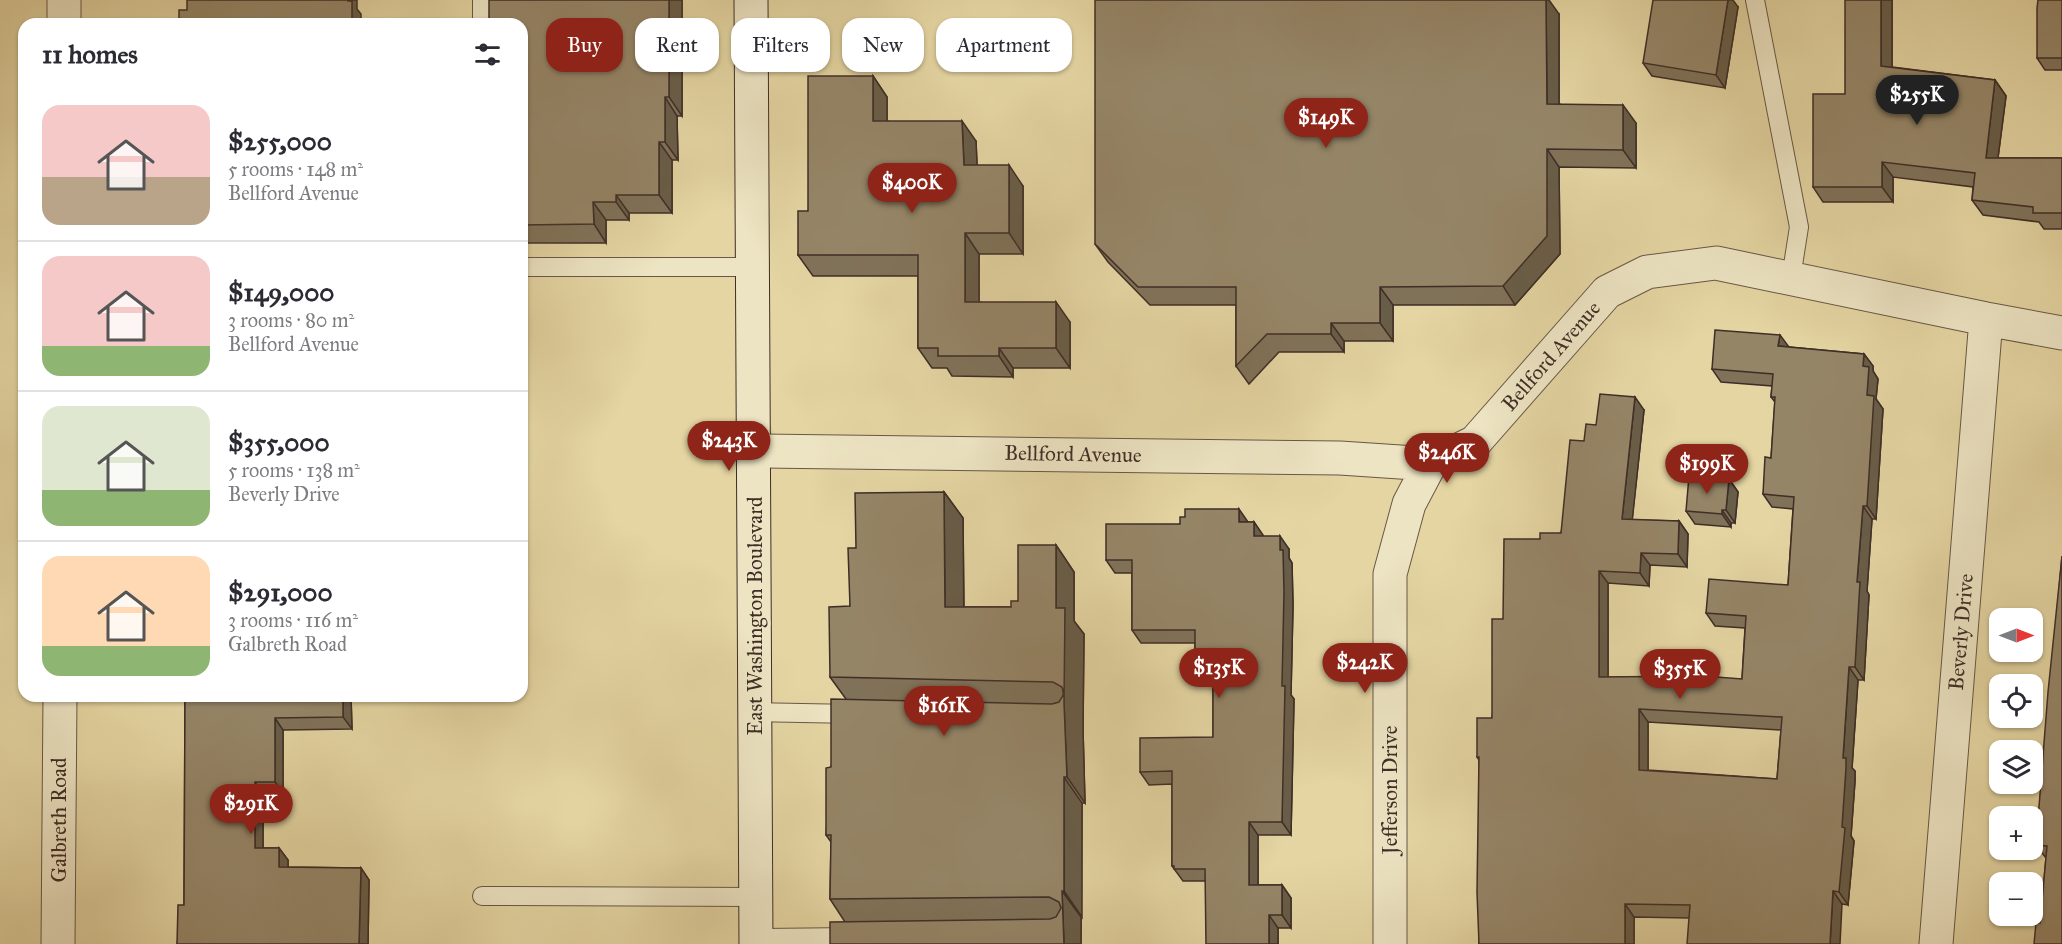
<!DOCTYPE html>
<html lang="en">
<head>
<meta charset="utf-8">
<style>
  body { margin:0; font-family:"IM FELL Great Primer",serif; background:#f7f7f7; color:#2b2b33; height:100vh; display:flex; flex-direction:column; font-size:22px; white-space:nowrap }
  * { box-sizing:border-box; margin:0 }
  p { font-size:20px; color:#7c7c81 }
  .icon { flex:none; width:33px; height:33px; fill:none; stroke:currentColor; stroke-width:2; stroke-linecap:round; stroke-linejoin:round }
  .map { position:relative; flex:1; overflow:hidden }
  .drawer { position:absolute; left:18px; top:18px; width:510px; height:684px; display:flex; flex-direction:column; background:#fff; border-radius:18px; box-shadow:0 2px 4px #0004 }
  .drawer>* { flex:none }
  .hud { position:absolute; left:546px; top:18px; width:570px; height:54px; display:flex; gap:12px }
  .needle { width:39px; rotate:90deg }
  .tools { position:absolute; left:1989px; top:608px; display:grid; gap:12px }
  .tools a { display:grid; place-items:center; width:54px; height:54px; border-radius:12px; background:#fff; box-shadow:0 2px 4px #0004; font-size:30px }
  .price { position:absolute; translate:-50% -51px; padding:0 14px; border-radius:21px; background:#8f2418; color:#fff; font-size:20px; line-height:39px; filter:drop-shadow(0 2px 3px #0008) }
  .price::after { content:''; position:absolute; left:50%; top:36px; width:18px; height:14px; margin-left:-9px; background:inherit; clip-path:polygon(0 0,100% 0,50% 100%) }
  .price.selected { background:#222; color:#fff }
  ul { padding:0; list-style:none }
  li { display:flex; align-items:center; gap:18px; height:150px; padding:0 24px }
  li+li { border-top:2px solid #e1e1e2 }
  li span { display:grid; place-items:center; flex:none; width:168px; height:120px; border-radius:18px; color:#555 }
  li>.icon { margin-inline-start:auto }
  span .icon { width:72px; height:72px; fill:#fffc; stroke-width:1 }
  li b { font-size:26px }
  h2 { display:flex; justify-content:space-between; align-items:center; height:72px; padding:0 24px; font-size:26px }
  .chip { padding:0 21px; border-radius:18px; background:#fff; box-shadow:0 2px 4px #0004; font-size:21px; line-height:54px }
  .chip.selected { background:#8f2418; color:#fff }
  .map>svg:first-child { display:block }
  .lines { fill:none; stroke-linecap:round; stroke-linejoin:round }
  .service-casing { stroke:#685846; stroke-width:20 }
  .minor-casing { stroke:#685846; stroke-width:35 }
  .secondary-casing { stroke:#3f2e27; stroke-width:35 }
  .service { stroke:#ede4c3; stroke-width:18 }
  .minor { stroke:#ede4c3; stroke-width:33 }
  .secondary { stroke:#ede4c3; stroke-width:33 }
  .wall { fill:#807259; stroke:#3f2e27; stroke-width:1.5; fill-rule:evenodd }
  .shaded-wall { fill:#685d48; stroke:#3f2e27; stroke-width:1.5 }
  .building { fill:#958567; stroke:#3f2e27; stroke-width:1.5; fill-rule:evenodd }
  .labels { text-anchor:middle; dominant-baseline:central; stroke-width:6; stroke-linejoin:round; paint-order:stroke }
  .street-label { font-size:21px; fill:#3f2e27; stroke:#ede4c3 }
</style>
</head>
<body>
<div class="map">
<svg width="2062" height="944" viewBox="0 0 2062 944">
  <rect width="100%" height="100%" fill="#e4d5a2"/>
  <filter id="stains"><feTurbulence type="fractalNoise" baseFrequency=".00333" numOctaves="4"/><feColorMatrix values="0 0 0 0 .2 0 0 0 0 .09 0 0 0 0 .02 0 0 0 .5 -.17"/></filter>
  <radialGradient id="worn" r=".72"><stop offset=".6" stop-color="#630" stop-opacity="0"/><stop offset="1" stop-color="#630" stop-opacity=".3"/></radialGradient>
  <g class="lines">
    <defs>
      <path id="service" d="M1755 0 1799 227 1791 278
        M482 24V0
        M522 267H753
        M755 712 855 714
        M482 896 756 897
        M756 938 853 937"/>
      <path id="minor" d="M64 24V0
        M754 451 1340 458 1430 464 1475 442 1607 292 1647 272 1716 263 1986 319 2062 333
        M58 944 60 696
        M1390 944V574L1409 504 1430 464
        M1936 944 1986 319"/>
      <path id="secondary" d="M751 0 756 944"/>
    </defs>
    <use href="#service" class="service-casing"/>
    <use href="#minor" class="minor-casing"/>
    <use href="#secondary" class="secondary-casing"/>
    <use href="#service" class="service"/>
    <use href="#minor" class="minor"/>
    <use href="#secondary" class="secondary"/>
  </g>
  <path class="wall" d="M682 0V116H677L678 160H672V213H629V220H606V243H522V24Z
    M1892 0V67L1995 80 2006 96 1998 158H2062V229H2044L2039 222 1983 215 1972 200 1973 187 1893 177V202H1823L1813 187 1845 94Z
    M2062 0V70H2045L2037 58Z
    M1738 7 1725 88 1652 76 1643 63Z
    M1559 14V104L1636 123V168L1559 167 1560 254 1515 305H1393V341H1344V352H1279L1249 384 1236 366V305H1150L1108 262 1095 244Z
    M873 76 887 97V121L976 141 977 165 1023 186V254H979V302L1070 322V368H1013V377L952 376 947 368H932L918 348V276H813L798 255 808 211Z
    M1789 347 1864 354 1873 366V371L1878 379 1876 399 1883 409 1876 519H1872L1867 591 1869 595 1864 680H1858L1852 768 1855 771V781L1851 836 1854 841 1848 905 1842 904 1689 918 1634 917V944H1479V760L1477 757 1492 718 1503 619 1540 539 1561 533 1584 441 1596 425 1644 410 1632 520 1679 521 1688 534 1687 567 1650 565 1649 586 1608 583V677L1742 679 1745 628 1715 626 1706 613 1788 585 1793 509 1772 507 1763 494 1771 458 1775 402 1771 397 1772 386 1721 382 1712 369ZM1648 722 1781 730 1777 779 1648 770Z
    M1729 479 1738 492 1735 523H1731V527L1695 524 1686 511Z
    M944 492 963 518 964 607H1011L1018 601 1056 545 1074 572V621L1084 634 1083 729 1085 803H1082L1081 944 845 922 830 899 831 842 826 835 831 767 846 699 830 677 850 606 856 548Z
    M1254 522 1263 536 1289 549V558L1292 563 1293 605 1291 695 1294 699 1291 835H1258V885H1282L1291 898V928H1278V944L1205 881H1183L1172 866V784L1149 785 1140 772 1213 737V664L1204 663 1195 650V643H1141L1132 630V573H1115L1106 560 1180 524Z
    M2062 556V944L2040 923 2046 858 2036 845Z
    M185 696H351L352 729 283 730V794H263V848H279L288 860V867L361 868 369 880 368 944H177L184 905Z"/>
  <path class="shaded-wall" d="M348 0H357V9L361 14V24H352Z
    M669 0H682V116L669 97Z
    M1546 0H1549L1559 14V122L1547 104Z
    M1728 0H1733L1738 7 1725 88 1716 75Z
    M1881 0H1892V81L1881 66Z
    M873 76 887 97V141L873 121Z
    M1995 80 2006 96 1996 173 1986 158Z
    M665 97 677 116 678 160 665 142Z
    M1623 105 1636 123V168L1623 150Z
    M962 121 976 141 978 186 964 165Z
    M659 142 672 160V213L659 195Z
    M1547 149 1559 167 1560 254 1515 305 1503 286Z
    M1882 162 1893 177V202L1882 187Z
    M1009 165 1023 186V254L1009 233Z
    M616 195 629 213V220L616 202Z
    M593 202 606 220V243L594 224Z
    M965 233 979 254V322L965 302Z
    M1380 287 1393 305V341L1380 323Z
    M1056 302 1070 322V368L1056 348Z
    M1331 323 1344 341V352L1331 334Z
    M1780 335 1789 347 1778 346Z
    M999 348 1013 368V377L999 356Z
    M1864 354 1873 366V371L1878 379 1876 399 1883 409 1876 519 1867 506V395L1863 366Z
    M1635 397 1644 410 1631 532 1622 519Z
    M1729 479 1738 492 1735 523 1726 510Z
    M944 492 963 518 964 633 945 607Z
    M1863 506 1872 519 1867 591 1869 595 1864 680 1855 667 1857 582Z
    M1239 509 1248 522H1239Z
    M1722 510 1731 523V527L1722 514Z
    M1679 521 1688 534 1687 567 1678 554Z
    M1254 522 1263 535V549L1254 536Z
    M1280 536 1289 549V558L1292 563 1293 605 1291 695 1294 699 1291 835 1282 822Z
    M1056 545 1074 572V621L1084 634 1083 729 1085 803 1067 777 1064 703 1056 608Z
    M1641 553 1650 565 1649 586 1640 573Z
    M1599 571 1608 583V690L1599 677Z
    M1849 667 1858 680 1852 768 1855 771V781L1851 836 1854 841 1848 905 1839 892 1843 758Z
    M343 696H351L352 729 343 717Z
    M1639 709 1648 722V782L1639 770Z
    M275 718 283 730V794L275 782Z
    M1064 777 1082 803V917L1064 891Z
    M255 782 263 794V860L255 848Z
    M1249 822 1258 835V898L1249 885Z
    M279 848 288 860V879L279 867Z
    M361 868 369 880 368 944H359Z
    M1282 885 1291 898V928L1282 915Z
    M1062 891 1081 917V944H1064Z
    M1833 891 1842 904 1840 944H1830Z
    M1625 904 1634 917V944H1625Z
    M1269 915 1278 928V944H1269Z"/>
  <path class="building" d="M187 0H348V1H352V24H179V10H187Z
    M489 0H669V97H665V142H659V195H616V202H593L594 224 522 225V24H489Z
    M1095 0H1546L1547 104 1623 105V150L1547 149V236L1503 286 1380 287V323H1331V334H1267L1236 366V287H1138L1095 244Z
    M1653 0H1728L1716 75 1643 63Z
    M1845 0H1881V66L1995 80 1986 158H2062V213H2033V207L1972 200 1975 173 1882 162V187H1813V94H1845Z
    M2038 0H2062V58H2037V8Z
    M808 76H873V121H962L964 165H1009V233H965V302H1056V348H999V356H938V348H918V255H798V211H808Z
    M1715 330 1780 335 1778 346 1864 354 1863 366 1869 367 1867 395 1874 396 1867 506H1863L1857 582H1860L1855 667H1849L1843 758H1846V768L1842 827 1845 828 1839 892 1833 891 1830 944H1687L1690 905 1625 904V944H1479L1477 892 1479 757H1477V718H1492V619H1503L1504 539H1540V533H1561L1570 440 1584 441 1586 424 1596 425 1600 394 1635 397 1622 519 1679 521 1678 554 1641 553 1640 573 1599 571V677L1703 676 1742 679 1746 616 1706 613 1709 579 1788 585 1794 497 1763 494 1765 457 1771 458 1775 397H1771L1773 374 1712 369ZM1639 709 1782 717 1777 779 1639 770Z
    M1689 476 1729 479 1726 510H1722V514L1686 511Z
    M944 492 945 607H1011V601H1018V545H1056V608H1065L1064 703 1067 777H1064V891H1062L1064 944H830V922L1050 919 1056 917 1061 908 1059 902 1049 897 830 899 831 835H826V768L831 767V699L1052 704 1059 702 1064 694 1062 687 1053 682 830 677 829 607 850 606 848 548H856L855 493Z
    M1185 509H1239V522H1254V536H1280V550H1283L1284 592 1282 686H1285L1282 822H1249V885H1282V915H1269V944H1206L1205 869H1174V866H1172V771L1140 772V738L1213 737V652L1195 650V630H1132V560H1106V524H1180V517H1185Z
    M2062 556V944H2034L2036 923H2040L2047 846 2036 845 2048 692Z
    M185 696H343V717L275 718V782H255V848H279V867L361 868 359 944H177L178 905H184Z"/>
  <g class="labels">
    <g class="street-label">
      <text transform="translate(1551 356) rotate(-49)">Bellford Avenue</text>
      <text transform="translate(1073 454) rotate(1)">Bellford Avenue</text>
      <text transform="translate(755 616) rotate(-90)">East Washington Boulevard</text>
      <text transform="translate(1961 632) rotate(-85)">Beverly Drive</text>
      <text transform="translate(1390 790) rotate(-90)">Jefferson Drive</text>
      <text transform="translate(59 820) rotate(-90)">Galbreth Road</text>
    </g>
  </g>
  <rect width="100%" height="100%" filter="url(#stains)"/>
  <rect width="100%" height="100%" fill="url(#worn)"/>
</svg>
<div class="tools">
<a><svg class="needle" viewBox="-14 -14 28 28"><path d="M0-13l5 13h-10z" fill="#e53935"/><path d="M0 13l5-13h-10z" fill="#7c7c81"/></svg></a>
<a><svg class="icon" aria-label="locate" viewBox="0 0 24 24"><circle cx="12" cy="12" r="6"/><path d="M12 2v4M12 18v4M2 12h4M18 12h4"/></svg></a>
<a><svg class="icon" aria-label="layers" viewBox="0 0 24 24"><path d="M12 4l9 5-9 5-9-5zM3 14l9 5 9-5"/></svg></a>
<a>+</a>
<a>−</a>
</div>
<b class="price selected" style="left:1917px;top:126px">$255K</b>
<b class="price" style="left:1326px;top:149px">$149K</b>
<b class="price" style="left:912px;top:214px">$400K</b>
<b class="price" style="left:729px;top:472px">$243K</b>
<b class="price" style="left:1447px;top:484px">$246K</b>
<b class="price" style="left:1707px;top:495px">$199K</b>
<b class="price" style="left:1365px;top:694px">$242K</b>
<b class="price" style="left:1219px;top:699px">$135K</b>
<b class="price" style="left:1680px;top:700px">$355K</b>
<b class="price" style="left:944px;top:737px">$161K</b>
<b class="price" style="left:251px;top:835px">$291K</b>
<div class="hud">
<a class="chip selected">Buy</a>
<a class="chip">Rent</a>
<a class="chip">Filters</a>
<a class="chip">New</a>
<a class="chip">Apartment</a>
</div>
<section class="drawer">
<h2>11 homes<svg class="icon" aria-label="filters" viewBox="0 0 24 24"><path d="M4 7h16M4 17h16"/><circle cx="9" cy="7" r="2"/><circle cx="15" cy="17" r="2"/></svg></h2>
<ul>
<li><span style="background:linear-gradient(#f6c9c9 60%,#b9a48a 0)"><svg class="icon" aria-label="home" viewBox="0 0 24 24"><path d="M3 11l9-7 9 7M6 9v11h12V9"/></svg></span><div><b>$255,000</b><p>5 rooms · 148 m²</p><p>Bellford Avenue</p></div></li>
<li><span style="background:linear-gradient(#f6c9c9 75%,#8fb573 0)"><svg class="icon" aria-label="home" viewBox="0 0 24 24"><path d="M3 11l9-7 9 7M6 9v11h12V9"/></svg></span><div><b>$149,000</b><p>3 rooms · 80 m²</p><p>Bellford Avenue</p></div></li>
<li><span style="background:linear-gradient(#dfe7d0 70%,#8fb573 0)"><svg class="icon" aria-label="home" viewBox="0 0 24 24"><path d="M3 11l9-7 9 7M6 9v11h12V9"/></svg></span><div><b>$355,000</b><p>5 rooms · 138 m²</p><p>Beverly Drive</p></div></li>
<li><span style="background:linear-gradient(#ffd9b3 75%,#8fb573 0)"><svg class="icon" aria-label="home" viewBox="0 0 24 24"><path d="M3 11l9-7 9 7M6 9v11h12V9"/></svg></span><div><b>$291,000</b><p>3 rooms · 116 m²</p><p>Galbreth Road</p></div></li>
</ul>
</section>
</div>
</body>
</html>
